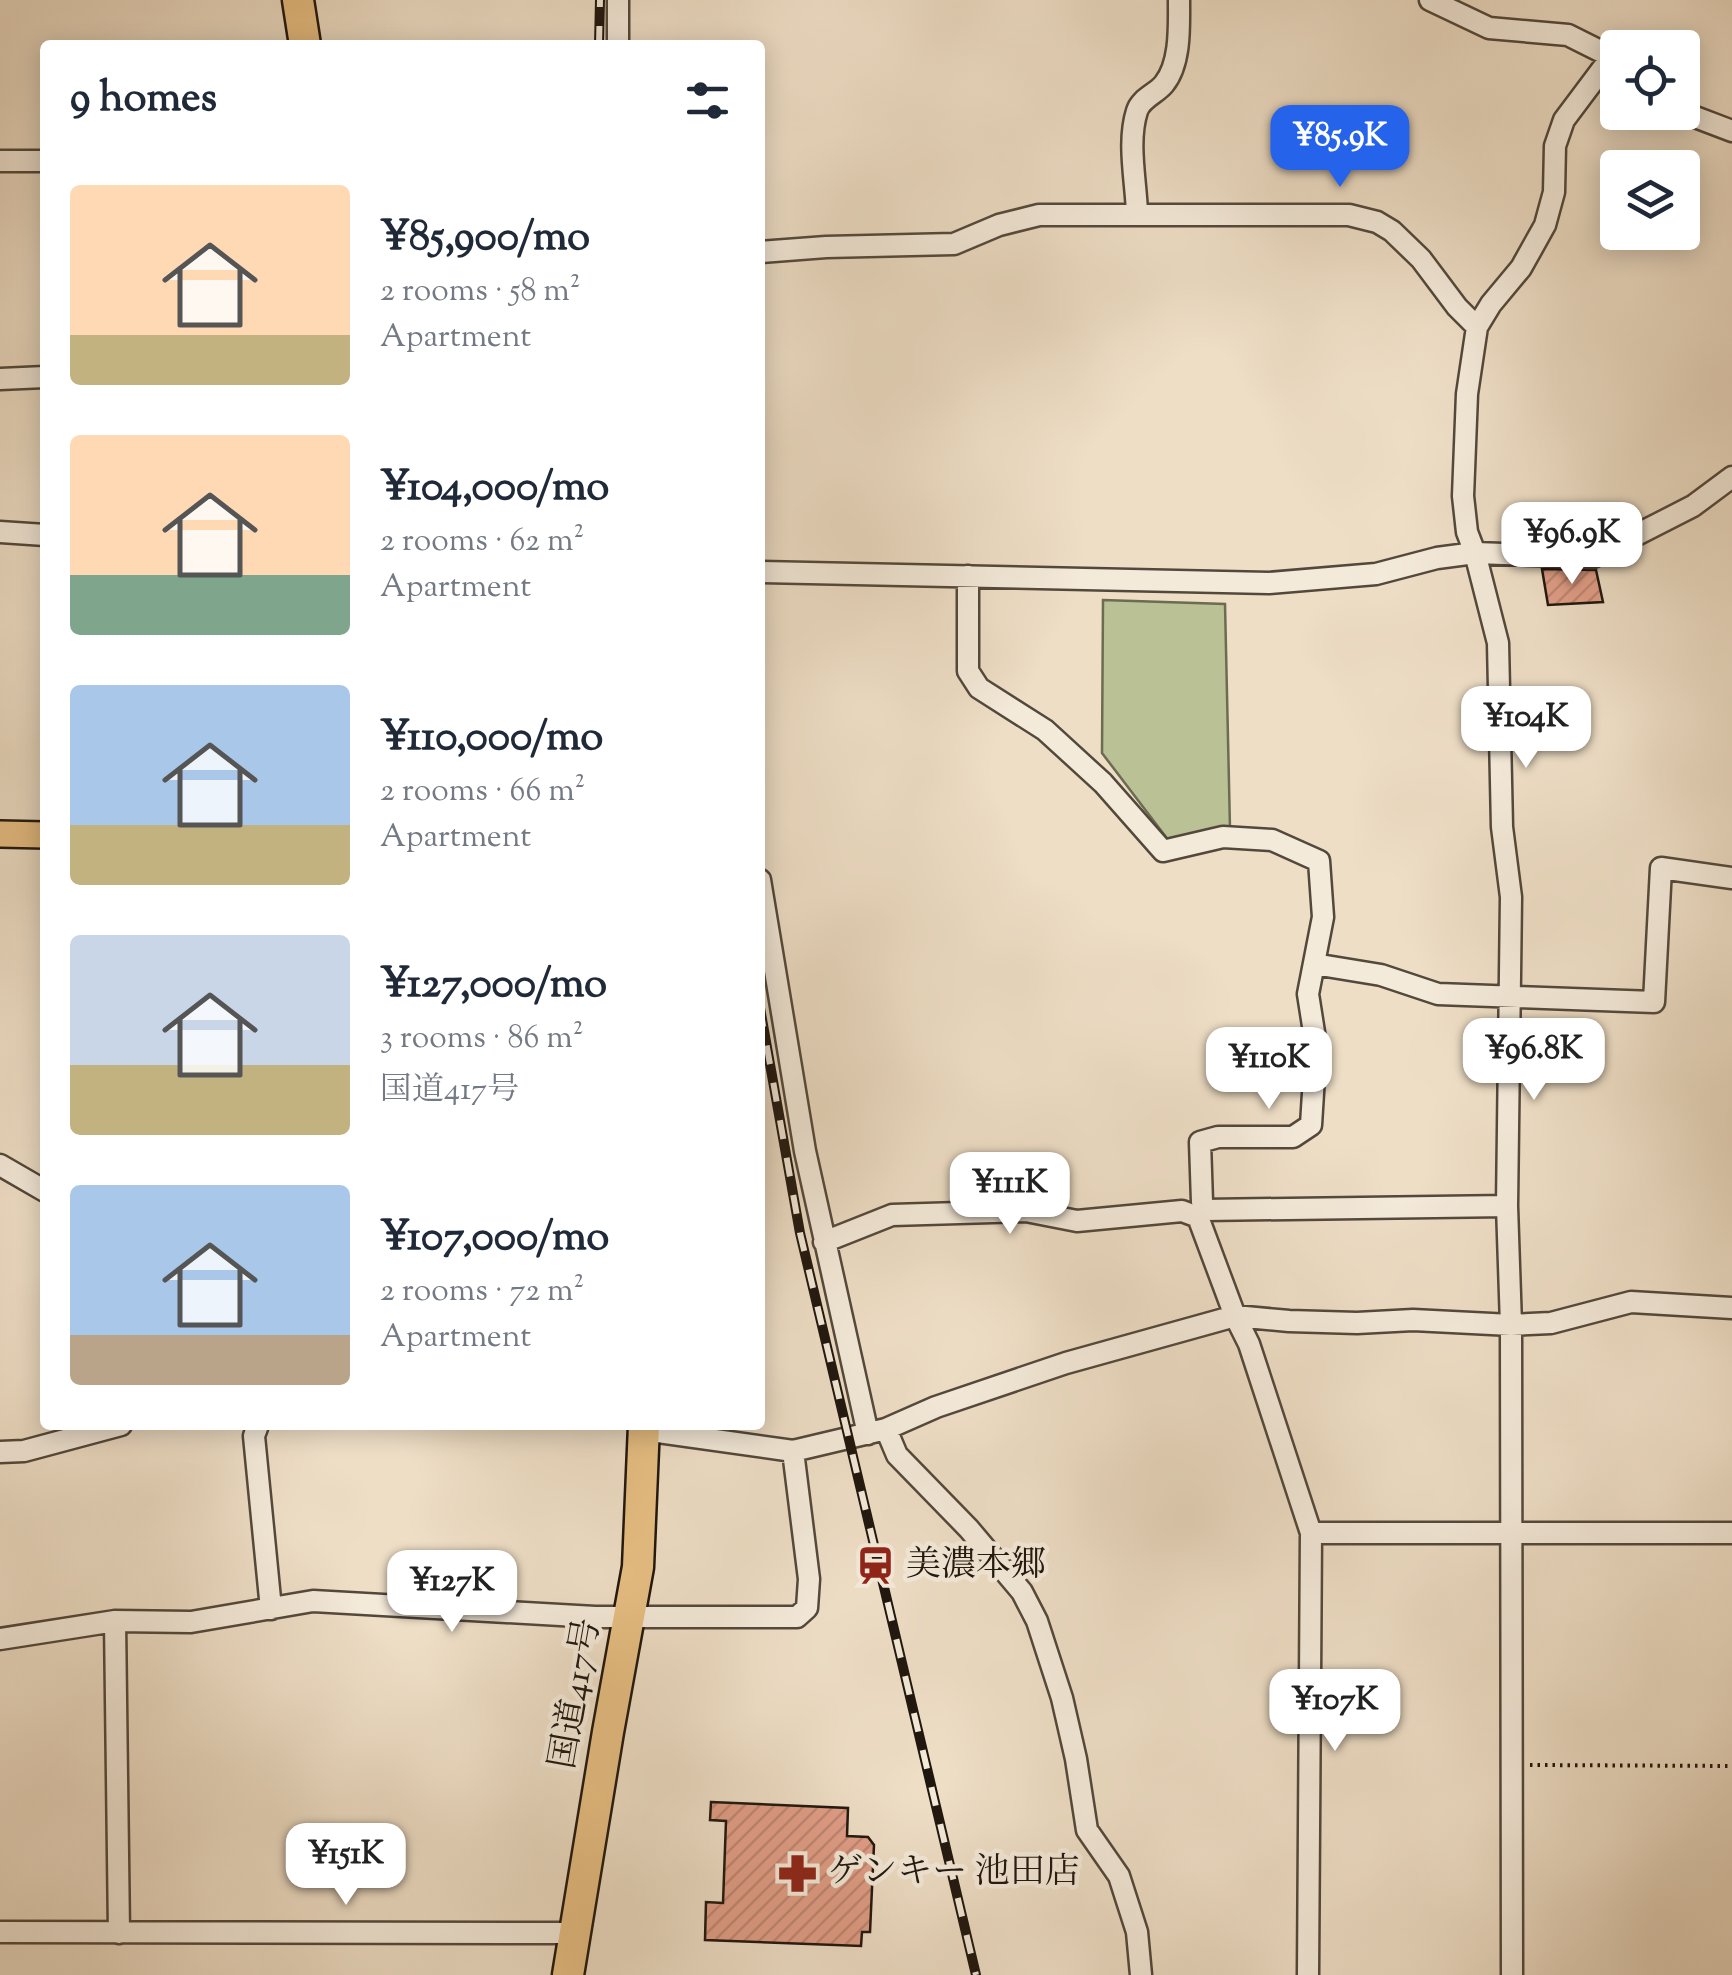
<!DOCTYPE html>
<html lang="en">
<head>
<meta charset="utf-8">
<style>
  body { margin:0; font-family:"Sorts Mill Goudy","Noto Serif JP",serif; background:#f2f2f3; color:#1f2937; height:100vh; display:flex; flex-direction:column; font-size:38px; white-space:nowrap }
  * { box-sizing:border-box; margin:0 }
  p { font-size:32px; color:#747a83 }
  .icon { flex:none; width:55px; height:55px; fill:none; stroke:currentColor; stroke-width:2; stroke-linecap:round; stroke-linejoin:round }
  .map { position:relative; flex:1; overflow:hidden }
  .sheet { position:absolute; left:40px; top:40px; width:725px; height:1390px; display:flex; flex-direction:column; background:#fff; border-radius:10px; box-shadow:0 5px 25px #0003 }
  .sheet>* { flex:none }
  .buttons { position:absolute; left:1600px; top:30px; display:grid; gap:20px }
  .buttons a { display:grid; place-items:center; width:100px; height:100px; border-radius:10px; background:#fff; box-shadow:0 5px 25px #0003; font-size:50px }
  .price { position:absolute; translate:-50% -85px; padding:0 22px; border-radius:20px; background:#fff; color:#222; font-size:32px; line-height:65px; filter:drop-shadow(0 2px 5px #0008) }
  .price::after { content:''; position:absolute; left:50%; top:60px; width:30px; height:22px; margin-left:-15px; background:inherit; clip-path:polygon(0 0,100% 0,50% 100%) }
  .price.on { background:#2563eb; color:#fff }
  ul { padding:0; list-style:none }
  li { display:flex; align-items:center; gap:30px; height:250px; padding:0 30px }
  li span { display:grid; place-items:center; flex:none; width:280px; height:200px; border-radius:10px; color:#555 }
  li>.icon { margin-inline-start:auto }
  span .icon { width:120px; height:120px; fill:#fffc; stroke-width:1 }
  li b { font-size:42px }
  h2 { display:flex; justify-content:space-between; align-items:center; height:120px; padding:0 30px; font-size:42px }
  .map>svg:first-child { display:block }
  .park { fill:#b9c195; stroke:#6c6c52; stroke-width:2.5 }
  .building { fill:url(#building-hatch); stroke:#1f160e; stroke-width:2.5 }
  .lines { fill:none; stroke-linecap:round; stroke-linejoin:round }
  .minor-casing { stroke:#53483c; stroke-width:25 }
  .major-casing { stroke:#1f160e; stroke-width:30 }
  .highway-casing { stroke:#1f160e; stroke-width:35 }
  .path { stroke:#1f160e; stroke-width:4; stroke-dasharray:2.5 5; stroke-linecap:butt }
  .minor { stroke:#f4eada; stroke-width:20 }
  .major { stroke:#e7bf83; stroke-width:25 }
  .highway { stroke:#e7bf83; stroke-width:30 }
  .rail-casing { stroke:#1f160e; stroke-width:10 }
  .rail { stroke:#f4eada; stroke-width:6; stroke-dasharray:19; stroke-linecap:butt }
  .labels { text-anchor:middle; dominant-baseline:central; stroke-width:9; stroke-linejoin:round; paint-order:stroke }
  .poi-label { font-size:35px; fill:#1f160e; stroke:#f4eada; text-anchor:start }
  .street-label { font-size:35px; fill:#1f160e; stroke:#f4eada }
</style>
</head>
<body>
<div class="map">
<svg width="1732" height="1975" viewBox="0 0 1732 1975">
  <defs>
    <pattern id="building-hatch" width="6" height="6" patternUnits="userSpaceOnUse" patternTransform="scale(2.5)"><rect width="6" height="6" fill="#e09d86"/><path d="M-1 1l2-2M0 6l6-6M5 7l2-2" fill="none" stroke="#c08672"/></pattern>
  </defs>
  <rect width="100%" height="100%" fill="#eedec6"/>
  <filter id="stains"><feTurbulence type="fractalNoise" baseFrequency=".002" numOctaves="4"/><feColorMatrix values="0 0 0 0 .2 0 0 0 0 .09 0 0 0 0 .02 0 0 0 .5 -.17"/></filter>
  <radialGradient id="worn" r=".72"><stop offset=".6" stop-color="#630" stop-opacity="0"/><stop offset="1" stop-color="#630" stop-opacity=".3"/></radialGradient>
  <path class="park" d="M1103 600 1225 604 1230 828 1169 841 1102 753Z"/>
  <path class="building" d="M1542 569 1596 570 1603 602 1548 605Z
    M711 1802 848 1808 847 1836 868 1837 874 1845 870 1932H862L861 1946 705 1940 706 1902 723 1903 726 1821 710 1820Z"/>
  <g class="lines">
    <defs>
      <path id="minor" d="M1430 0 1489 28 1568 35 1618 60
        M618 45V0
        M1682 112 1732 131
        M0 161H45
        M1137 213C1136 181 1127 142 1137 111 1141 98 1156 94 1164 84 1181 63 1179 26 1179 0
        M760 252 826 247 954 244 999 225 1039 215H1349L1377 222 1392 231 1421 259 1457 307 1477 327
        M0 379 45 377
        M0 532 45 535
        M760 572 1269 583 1376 574 1437 558 1475 553 1593 557 1693 506 1732 477
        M968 576V671L979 688 1045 730 1103 783 1163 851 1223 837 1272 840 1319 861 1323 917 1308 994 1316 1045 1311 1125 1293 1137H1218L1200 1142 1202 1202 1205 1210 1198 1217 1235 1316 1249 1344 1311 1533 1308 1975
        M760 880 805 1151 868 1434
        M1314 964 1381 975 1438 994 1654 1002 1661 868 1732 878
        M0 1165 45 1191
        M1205 1210 1507 1206
        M824 1242 892 1215 1026 1211 1077 1221 1182 1211 1198 1217
        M258 1425 254 1436 271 1609
        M886 1429 897 1455 969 1529 1022 1592 1037 1621 1062 1698 1076 1759 1087 1830 1119 1876 1137 1932 1141 1975
        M644 1430 793 1451 886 1429 936 1407 1066 1363 1235 1316 1289 1321 1357 1323 1413 1320 1511 1325 1551 1323 1631 1302 1732 1308
        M0 1452 24 1451 121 1425
        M1311 1533H1732
        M115 1621 119 1933
        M0 1639 115 1621 191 1622 313 1601 595 1617H797L807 1608 809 1579 793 1451
        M0 1932 574 1933
        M1512 1975 1511 1325 1507 1206 1511 897 1502 827 1498 643 1475 553 1467 532 1463 496 1467 394 1477 327 1491 304 1521 268 1545 225 1554 192 1555 146 1564 120 1612 56"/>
      <path id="major" d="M0 834 45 835"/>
      <path id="highway" d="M298 0 305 45
        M568 1975 608 1732 638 1567 644 1425"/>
    </defs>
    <use href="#minor" class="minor-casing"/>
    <use href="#major" class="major-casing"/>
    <use href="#highway" class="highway-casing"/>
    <path class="path" d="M1530 1765 1732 1766"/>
    <use href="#minor" class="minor"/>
    <use href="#major" class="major"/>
    <use href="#highway" class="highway"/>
    <defs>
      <path id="rail" d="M599 45 600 0
        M760 1008 800 1233 976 1975"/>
    </defs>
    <use href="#rail" class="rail-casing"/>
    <use href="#rail" class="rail"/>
  </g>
  <defs>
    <symbol id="station-bare" viewBox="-9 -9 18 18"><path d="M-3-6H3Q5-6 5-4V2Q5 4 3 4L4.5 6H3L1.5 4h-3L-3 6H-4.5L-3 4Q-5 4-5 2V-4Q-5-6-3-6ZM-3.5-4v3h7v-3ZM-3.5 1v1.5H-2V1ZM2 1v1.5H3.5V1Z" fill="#8f2418" stroke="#f4eada" stroke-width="2.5" paint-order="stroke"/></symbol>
    <symbol id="pharmacy-bare" viewBox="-9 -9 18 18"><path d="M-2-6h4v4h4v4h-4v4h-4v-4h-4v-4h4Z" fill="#8f2418" stroke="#f4eada" stroke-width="2.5" paint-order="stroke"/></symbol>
  </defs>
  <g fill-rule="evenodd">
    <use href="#station-bare" x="848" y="1538" width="55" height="55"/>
    <use href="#pharmacy-bare" x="770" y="1846" width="55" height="55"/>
  </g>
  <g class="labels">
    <g class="poi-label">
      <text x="906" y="1566">美濃本郷</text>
      <text x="828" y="1873">ゲンキー 池田店</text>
    </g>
    <g class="street-label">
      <text transform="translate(577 1694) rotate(-80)">国道417号</text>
    </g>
  </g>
  <rect width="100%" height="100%" filter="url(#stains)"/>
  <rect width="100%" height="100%" fill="url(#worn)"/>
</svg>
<div class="buttons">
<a><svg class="icon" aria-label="locate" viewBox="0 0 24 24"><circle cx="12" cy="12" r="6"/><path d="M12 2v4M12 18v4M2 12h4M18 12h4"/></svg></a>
<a><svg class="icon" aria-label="layers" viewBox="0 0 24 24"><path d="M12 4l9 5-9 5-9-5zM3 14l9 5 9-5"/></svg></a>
</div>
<b class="price on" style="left:1340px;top:190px">¥85.9K</b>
<b class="price" style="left:1572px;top:587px">¥96.9K</b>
<b class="price" style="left:1526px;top:771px">¥104K</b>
<b class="price" style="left:1534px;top:1103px">¥96.8K</b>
<b class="price" style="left:1269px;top:1112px">¥110K</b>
<b class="price" style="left:1010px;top:1237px">¥111K</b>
<b class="price" style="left:452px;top:1635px">¥127K</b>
<b class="price" style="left:1335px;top:1754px">¥107K</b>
<b class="price" style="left:346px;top:1908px">¥151K</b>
<section class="sheet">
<h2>9 homes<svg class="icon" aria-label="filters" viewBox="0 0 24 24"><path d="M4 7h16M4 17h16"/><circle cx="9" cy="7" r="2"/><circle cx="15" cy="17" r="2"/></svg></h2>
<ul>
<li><span style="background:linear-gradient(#ffd9b3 75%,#c2b280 0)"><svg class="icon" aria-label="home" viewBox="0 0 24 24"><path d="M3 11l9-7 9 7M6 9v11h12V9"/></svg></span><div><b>¥85,900/mo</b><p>2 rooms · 58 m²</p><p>Apartment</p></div></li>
<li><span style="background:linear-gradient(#ffd9b3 70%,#7fa58c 0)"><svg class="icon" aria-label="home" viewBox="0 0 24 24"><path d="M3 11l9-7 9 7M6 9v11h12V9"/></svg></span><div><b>¥104,000/mo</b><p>2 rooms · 62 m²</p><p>Apartment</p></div></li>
<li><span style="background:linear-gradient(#a9c7e8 70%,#c2b280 0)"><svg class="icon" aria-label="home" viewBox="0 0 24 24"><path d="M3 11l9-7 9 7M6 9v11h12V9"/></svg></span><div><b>¥110,000/mo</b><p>2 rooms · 66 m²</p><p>Apartment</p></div></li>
<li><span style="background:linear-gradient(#c9d6e8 65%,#c2b280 0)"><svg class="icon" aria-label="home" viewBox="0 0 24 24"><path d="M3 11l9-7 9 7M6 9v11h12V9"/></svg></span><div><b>¥127,000/mo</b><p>3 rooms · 86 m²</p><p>国道417号</p></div></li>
<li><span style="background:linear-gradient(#a9c7e8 75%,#b9a48a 0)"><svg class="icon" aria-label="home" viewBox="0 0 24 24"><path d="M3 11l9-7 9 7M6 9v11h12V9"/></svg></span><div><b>¥107,000/mo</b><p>2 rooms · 72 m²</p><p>Apartment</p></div></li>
</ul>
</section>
</div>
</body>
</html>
